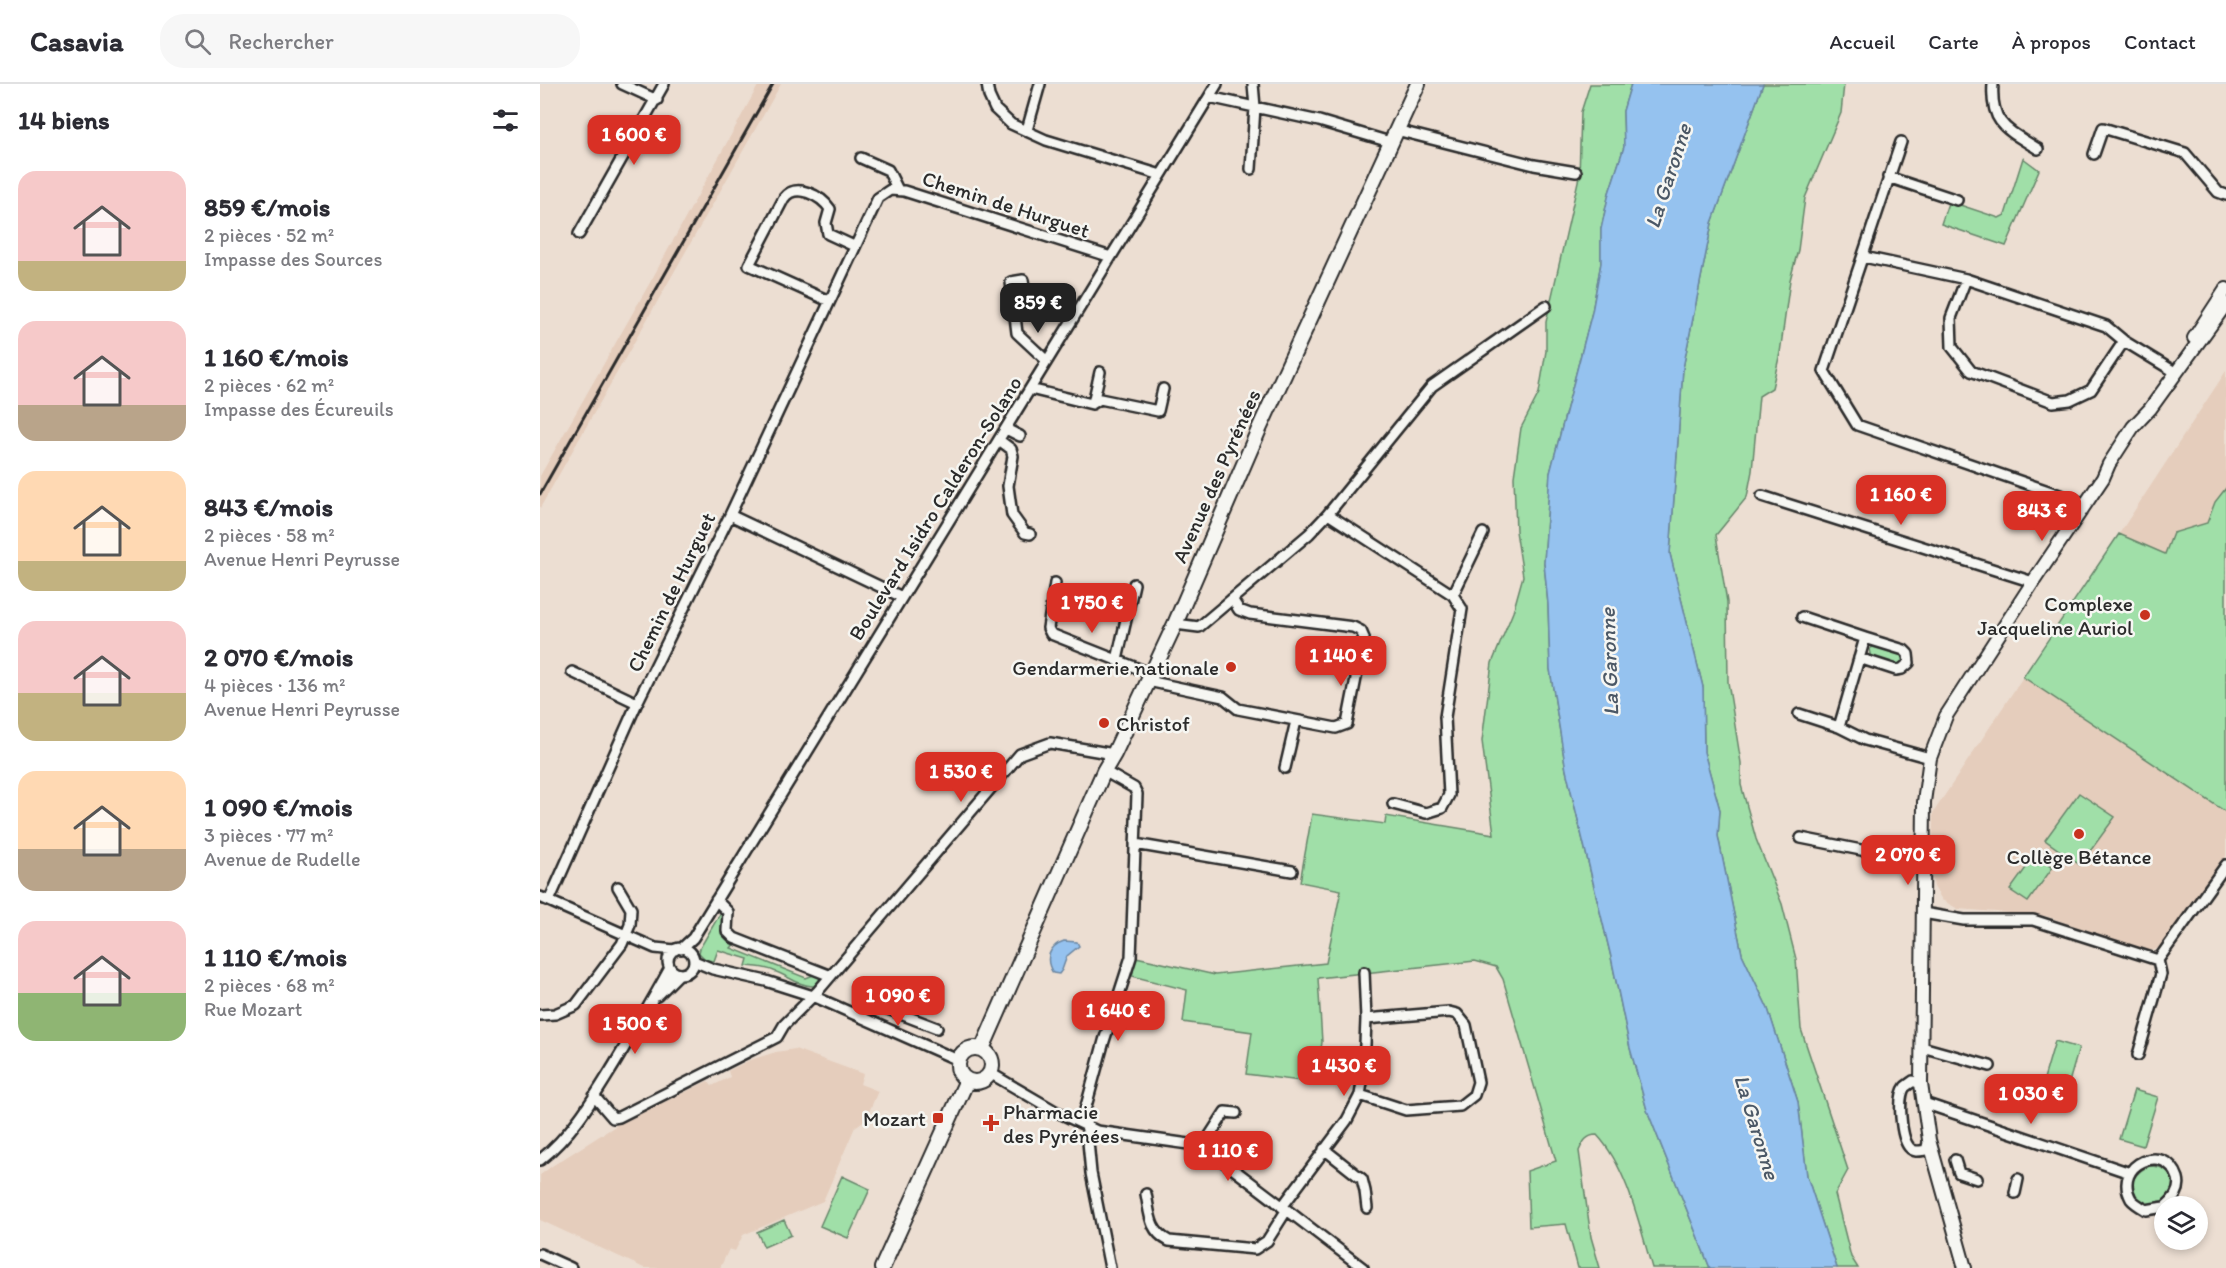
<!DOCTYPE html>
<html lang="fr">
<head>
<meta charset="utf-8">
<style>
  body { margin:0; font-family:Itim,sans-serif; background:#f7f7f7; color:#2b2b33; height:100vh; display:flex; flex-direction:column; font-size:22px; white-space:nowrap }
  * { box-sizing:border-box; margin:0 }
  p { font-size:20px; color:#7c7c81 }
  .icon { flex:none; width:33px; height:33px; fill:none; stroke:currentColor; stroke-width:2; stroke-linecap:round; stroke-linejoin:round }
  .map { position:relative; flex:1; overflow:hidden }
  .details { display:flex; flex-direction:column; background:#fff; width:540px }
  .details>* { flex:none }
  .fabs { position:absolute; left:1614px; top:1112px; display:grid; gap:12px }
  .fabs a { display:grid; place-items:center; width:54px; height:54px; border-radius:50%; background:#fff; box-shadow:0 3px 9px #0003; font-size:30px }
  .price { position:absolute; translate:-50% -51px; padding:0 14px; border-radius:12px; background:#d93025; color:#fff; font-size:20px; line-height:39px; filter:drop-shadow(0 2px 3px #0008) }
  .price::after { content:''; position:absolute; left:50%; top:36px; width:18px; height:14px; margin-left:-9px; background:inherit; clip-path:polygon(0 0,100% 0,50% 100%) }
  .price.active { background:#222; color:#fff }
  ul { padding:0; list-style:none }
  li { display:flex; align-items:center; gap:18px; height:150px; padding:0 18px }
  li span { display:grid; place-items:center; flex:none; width:168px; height:120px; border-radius:18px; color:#555 }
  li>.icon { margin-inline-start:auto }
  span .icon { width:72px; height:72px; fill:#fffc; stroke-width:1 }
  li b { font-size:26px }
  h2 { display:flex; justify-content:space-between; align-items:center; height:72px; padding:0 18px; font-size:26px }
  header { display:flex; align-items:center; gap:36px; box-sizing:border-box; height:84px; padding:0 30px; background:#fff; border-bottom:2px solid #e1e1e2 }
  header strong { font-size:28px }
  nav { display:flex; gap:33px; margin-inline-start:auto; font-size:21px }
  .search { width:420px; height:54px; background:#f7f7f7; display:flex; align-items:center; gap:15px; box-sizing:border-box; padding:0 21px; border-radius:24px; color:#7c7c81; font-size:22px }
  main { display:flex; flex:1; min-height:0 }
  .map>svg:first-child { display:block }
  .built { fill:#e5cdbc }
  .green { fill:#a0dfa8; stroke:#66856a; stroke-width:1.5 }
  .water { fill:#95c2ef; stroke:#6b86a1; stroke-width:1.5 }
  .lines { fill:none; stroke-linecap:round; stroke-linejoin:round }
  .minor-casing { stroke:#2b2b2b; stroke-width:14 }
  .tertiary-casing { stroke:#2b2b2b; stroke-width:16 }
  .secondary-casing { stroke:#2b2b2b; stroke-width:18 }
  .minor { stroke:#f6f6f2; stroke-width:9 }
  .tertiary { stroke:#f6f6f2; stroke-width:12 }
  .secondary { stroke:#f6f6f2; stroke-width:14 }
  .rail { stroke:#2b2b2b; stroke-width:3 }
  .poi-dot { fill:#c8321e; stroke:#f6f6f2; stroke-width:2 }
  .labels { text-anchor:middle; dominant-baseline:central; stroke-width:5; stroke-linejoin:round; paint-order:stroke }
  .street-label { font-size:21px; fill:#2b2b2b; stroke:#f6f6f2 }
  .poi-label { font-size:21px; fill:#2b2b2b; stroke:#f6f6f2; text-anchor:end }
  .water-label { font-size:22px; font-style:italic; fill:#4b5866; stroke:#f6f6f2 }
</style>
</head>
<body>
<header>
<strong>Casavia</strong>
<div class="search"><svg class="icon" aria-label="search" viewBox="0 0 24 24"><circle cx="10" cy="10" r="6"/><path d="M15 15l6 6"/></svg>Rechercher</div>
<nav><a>Accueil</a><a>Carte</a><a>À propos</a><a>Contact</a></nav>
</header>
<main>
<section class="details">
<h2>14 biens<svg class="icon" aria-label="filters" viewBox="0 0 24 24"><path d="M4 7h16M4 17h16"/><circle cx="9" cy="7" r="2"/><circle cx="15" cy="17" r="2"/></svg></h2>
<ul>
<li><span style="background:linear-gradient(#f6c9c9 75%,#c2b280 0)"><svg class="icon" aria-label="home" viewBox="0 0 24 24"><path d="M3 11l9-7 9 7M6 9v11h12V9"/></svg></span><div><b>859 €/mois</b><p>2 pièces · 52 m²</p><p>Impasse des Sources</p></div></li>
<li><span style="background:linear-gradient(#f6c9c9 70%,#b9a48a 0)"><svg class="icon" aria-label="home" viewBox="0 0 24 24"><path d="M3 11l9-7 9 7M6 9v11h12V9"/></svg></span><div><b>1 160 €/mois</b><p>2 pièces · 62 m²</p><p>Impasse des Écureuils</p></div></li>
<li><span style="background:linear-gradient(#ffd9b3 75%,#c2b280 0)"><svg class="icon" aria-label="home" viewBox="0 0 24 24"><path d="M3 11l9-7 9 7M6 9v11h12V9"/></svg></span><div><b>843 €/mois</b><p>2 pièces · 58 m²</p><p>Avenue Henri Peyrusse</p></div></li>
<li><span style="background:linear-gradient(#f6c9c9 60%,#c2b280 0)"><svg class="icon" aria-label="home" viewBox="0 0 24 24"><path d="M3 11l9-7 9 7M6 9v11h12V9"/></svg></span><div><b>2 070 €/mois</b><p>4 pièces · 136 m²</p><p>Avenue Henri Peyrusse</p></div></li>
<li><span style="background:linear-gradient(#ffd9b3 65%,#b9a48a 0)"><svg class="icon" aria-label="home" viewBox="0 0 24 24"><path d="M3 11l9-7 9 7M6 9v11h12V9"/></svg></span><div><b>1 090 €/mois</b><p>3 pièces · 77 m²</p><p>Avenue de Rudelle</p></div></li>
<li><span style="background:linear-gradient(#f6c9c9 60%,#8fb573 0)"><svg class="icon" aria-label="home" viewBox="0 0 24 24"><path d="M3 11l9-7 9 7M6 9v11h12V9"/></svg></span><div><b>1 110 €/mois</b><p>2 pièces · 68 m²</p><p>Rue Mozart</p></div></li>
</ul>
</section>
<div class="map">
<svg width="1686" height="1184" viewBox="0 0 1686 1184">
  <rect width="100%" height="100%" fill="#ecded2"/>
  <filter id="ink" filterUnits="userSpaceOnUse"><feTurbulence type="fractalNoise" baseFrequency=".0167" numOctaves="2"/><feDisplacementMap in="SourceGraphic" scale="12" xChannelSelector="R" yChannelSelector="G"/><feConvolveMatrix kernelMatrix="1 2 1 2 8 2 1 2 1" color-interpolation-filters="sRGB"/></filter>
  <g filter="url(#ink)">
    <path class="built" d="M219 0H241L0 424V392L112 195Z
      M1686 287V404L1675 418 1667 439 1633 449 1625 470 1579 450Z
      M1483 593 1686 728V772L1620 863 1614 866H1604L1506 832 1418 825 1402 816 1394 803 1392 792 1393 729Z
      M255 965 323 990 320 1000 338 1007 326 1035 315 1043 283 1117 203 1151 195 1167 189 1165 180 1184H104L0 1136V1091L12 1082 77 1041 168 997 172 1002 190 993 188 987 210 976 236 968Z"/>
    <path class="green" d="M1050 0H1091L1083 27 1084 63 1069 109 1061 145V179L1052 228 1010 389 1004 479 1008 520 1010 585 1026 686 1071 873 1090 964 1107 1026 1170 1184H1112C1100 1143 1087 1083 1057 1051 1046 1051 1043 1058 1039 1067L1051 1153 1060 1184H1038L1026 1140 989 1143 987 1087 1016 1077 963 895 956 883 935 877 778 894 782 958 776 999 706 990 712 948 643 938 647 906 592 892 596 873 675 891 786 879 801 806 760 798 772 730 845 740 846 732 954 750 942 657 952 579 973 528 983 492 976 447 974 393 981 344 999 309 1006 267V238L1039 93 1041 28Z
      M1223 0H1304L1301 29 1265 114 1258 166 1250 196 1240 269 1232 304 1219 312 1212 387 1207 413 1176 451 1187 518 1188 598 1201 679V701L1216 755 1242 820 1256 875 1261 945 1308 1086 1295 1110 1311 1173 1318 1184H1297L1267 1092 1258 1018 1228 925 1202 870 1178 752 1180 726 1164 668 1163 603 1130 470 1143 284 1172 139Z
      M1483 74 1499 86 1466 162 1401 140 1408 119 1405 116 1459 134 1465 131Z
      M1686 404V728L1483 593 1579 450 1625 470 1633 449 1667 439 1675 418Z
      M1335 561 1359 567 1364 572V578L1359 582 1332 575 1330 565Z
      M1539 709 1575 733 1540 781 1505 756Z
      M1496 770 1513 783 1488 818 1470 806Z
      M181 828 196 858 191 864 266 894 276 890 280 895 274 902C261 903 246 891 234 887 225 883 215 883 206 882L208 875 178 866 174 877 166 876 159 869 160 864Z
      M1515 957 1539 964 1525 1012 1501 1005Z
      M1594 1006 1618 1013 1603 1062 1579 1055Z
      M1610 1082C1623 1082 1631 1087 1635 1100L1628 1119 1608 1124C1604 1121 1598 1118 1595 1114 1585 1101 1597 1086 1610 1082Z
      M302 1092 330 1105 308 1154 280 1142Z
      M244 1136 251 1151 224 1163 217 1148Z"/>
    <path class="water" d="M1091 0H1223L1172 139 1143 284 1130 470 1163 603 1164 668 1180 726 1178 752 1202 870 1228 925 1258 1018 1267 1092 1297 1184H1170L1107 1026 1090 964 1071 873 1026 686 1010 585 1008 520 1004 479 1010 389 1052 228 1061 179V145L1069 109 1084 63 1083 27Z
      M524 857 537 858 539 862 527 872 522 886 519 890 513 889C504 875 509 862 524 857Z"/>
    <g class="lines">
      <defs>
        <path id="minor" d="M82 0 117 16
          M447 0 449 12 455 25 471 40 506 56 621 91
          M1453 0C1450 41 1468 46 1498 65
          M669 13 779 37 850 58
          M487 46 500 0
          M856 46 994 81 1036 88
          M1361 58 1284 287 1317 341 1546 420
          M1554 70 1563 44 1645 69 1678 108 1686 111
          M321 74 348 86 358 106
          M711 85 715 23 713 0
          M1348 93 1417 116
          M39 150 124 0
          M1324 173 1426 195 1566 242 1584 257 1635 288
          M1426 195 1411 234 1412 263 1431 287 1513 318 1530 316 1551 306 1584 257
          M289 217 209 181 244 114C256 98 281 112 290 125L286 139 288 150 314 162
          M473 225 485 209 483 196 471 198 477 249 507 277
          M490 305 552 320 560 315 618 327 623 305
          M553 319 560 288
          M466 345 480 352
          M459 356 471 365 473 372 468 402 472 431 485 449 490 450
          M1222 412 1493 498
          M788 430 913 511 922 525 905 633 909 711 902 724 886 729 853 720
          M190 431 362 513
          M515 499 508 544 511 550 612 590
          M913 511 943 449
          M1262 533 1325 554 1299 643
          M635 540 659 543 769 450 788 430 892 302 1006 222
          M1319 574 1356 586 1362 585 1369 579 1368 570 1364 566 1325 554
          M577 576 594 500
          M32 588 97 619
          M608 597 683 613 698 625 796 644 807 640 824 554 821 547 813 543 710 530 699 526 692 515
          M1259 630 1299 643 1325 656 1390 674
          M745 684 756 637
          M564 687 594 704 597 710 591 873 564 957 545 1026 551 1089 570 1184
          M1261 754 1361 774 1383 775
          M595 760 752 787
          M0 813 115 864 135 866
          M176 816 188 828 187 847 194 854 291 892
          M9 817 97 619 190 431 338 114 350 106 364 107 571 173
          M1383 829 1424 836H1493L1618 876
          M128 877a13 13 0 1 1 26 0a13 13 0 1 1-26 0Z
          M141 865 153 854 677 0
          M1618 876 1686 781
          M154 877 173 885 226 897 273 912 418 976
          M117 912 139 890
          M314 930 321 919 327 917 397 944
          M0 931 15 930 36 921 82 860 90 841 91 825 78 803
          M1382 963 1450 982
          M1598 971 1621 890 1618 876
          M450 989 515 1027 557 1047 663 1062 823 1184
          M1381 1000 1373 997C1372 998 1366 1002 1365 1003 1357 1013 1361 1053 1369 1063 1374 1069 1380 1067 1386 1066L1389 1056
          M820 1011 866 1026 920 1022 934 1011 938 998 926 941 917 930 909 928 826 935
          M54 1012 73 1034 79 1033 237 953 244 941 278 907 480 670 510 659 574 670
          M1384 1019 1590 1089
          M663 1062 685 1028 696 1029
          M784 1065 822 1095 825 1107 827 1124
          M0 1076C32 1051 53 1015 74 981 93 949 112 917 130 884
          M1415 1076 1419 1089 1437 1095
          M1475 1109 1478 1095
          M606 1110C610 1130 609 1147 629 1157L715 1165 727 1157 746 1127
          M742 1123 807 1036 820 1011 824 986 826 935 824 888
          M1624 1123 1606 1126C1601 1123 1594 1119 1591 1115 1572 1080 1626 1057 1638 1094 1641 1105 1634 1115 1626 1122
          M0 1170 31 1184"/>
        <path id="tertiary" d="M1654 254 1686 205
          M1425 1184 1389 1056 1381 1000 1384 718 1390 674 1406 632 1493 498 1563 394 1569 380 1593 343 1610 325 1686 220"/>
        <path id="secondary" d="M418 981a17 17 0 1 1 34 0a17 17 0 1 1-34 0Z
          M442 965 564 687 574 670 635 540 720 343 878 0
          M342 1184 427 996"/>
      </defs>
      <use href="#minor" class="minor-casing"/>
      <use href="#tertiary" class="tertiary-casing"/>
      <use href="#secondary" class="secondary-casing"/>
      <use href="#minor" class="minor"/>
      <use href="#tertiary" class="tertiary"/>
      <use href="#secondary" class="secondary"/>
      <path class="rail" d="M0 410 233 0"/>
    </g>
  </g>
  <g class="poi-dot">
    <circle cx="1605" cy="531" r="6"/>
    <circle cx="691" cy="583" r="6"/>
    <circle cx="564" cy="639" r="6"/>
    <circle cx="1539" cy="750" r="6"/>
    <rect x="392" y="1028" width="12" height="12" rx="3"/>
    <path d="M448 1030h6v6h6v6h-6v6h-6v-6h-6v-6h6z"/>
  </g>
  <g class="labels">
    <g class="street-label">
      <text transform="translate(466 120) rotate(18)">Chemin de Hurguet</text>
      <text transform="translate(676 392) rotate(-66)">Avenue des Pyrénées</text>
      <text transform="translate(395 424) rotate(-58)">Boulevard Isidro Calderon-Solano</text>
      <text transform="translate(131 508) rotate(-64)">Chemin de Hurguet</text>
    </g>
    <g class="poi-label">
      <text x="1593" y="519">Complexe<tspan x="1593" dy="24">Jacqueline Auriol</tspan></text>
      <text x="679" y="583">Gendarmerie nationale</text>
      <text x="576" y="639" text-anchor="start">Christof</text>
      <text x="1539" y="772" text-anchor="middle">Collège Bétance</text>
      <text x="463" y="1027" text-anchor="start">Pharmacie<tspan x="463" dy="24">des Pyrénées</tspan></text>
      <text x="386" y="1034">Mozart</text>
    </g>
    <g class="water-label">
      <text transform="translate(1128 92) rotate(-72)">La Garonne</text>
      <text transform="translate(1069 578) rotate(-92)">La Garonne</text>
      <text transform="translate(1217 1043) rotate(73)">La Garonne</text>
    </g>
  </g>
</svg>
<div class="fabs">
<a><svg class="icon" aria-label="layers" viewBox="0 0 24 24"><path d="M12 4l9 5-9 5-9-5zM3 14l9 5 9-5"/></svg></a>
</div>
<b class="price" style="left:94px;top:82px">1 600 €</b>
<b class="price active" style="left:498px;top:250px">859 €</b>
<b class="price" style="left:1361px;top:442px">1 160 €</b>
<b class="price" style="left:1502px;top:458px">843 €</b>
<b class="price" style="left:552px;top:550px">1 750 €</b>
<b class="price" style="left:801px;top:603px">1 140 €</b>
<b class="price" style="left:421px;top:719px">1 530 €</b>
<b class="price" style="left:1368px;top:802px">2 070 €</b>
<b class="price" style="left:358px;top:943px">1 090 €</b>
<b class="price" style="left:578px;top:958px">1 640 €</b>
<b class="price" style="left:95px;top:971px">1 500 €</b>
<b class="price" style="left:804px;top:1013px">1 430 €</b>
<b class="price" style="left:1491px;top:1041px">1 030 €</b>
<b class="price" style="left:688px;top:1098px">1 110 €</b>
</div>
</main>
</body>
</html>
